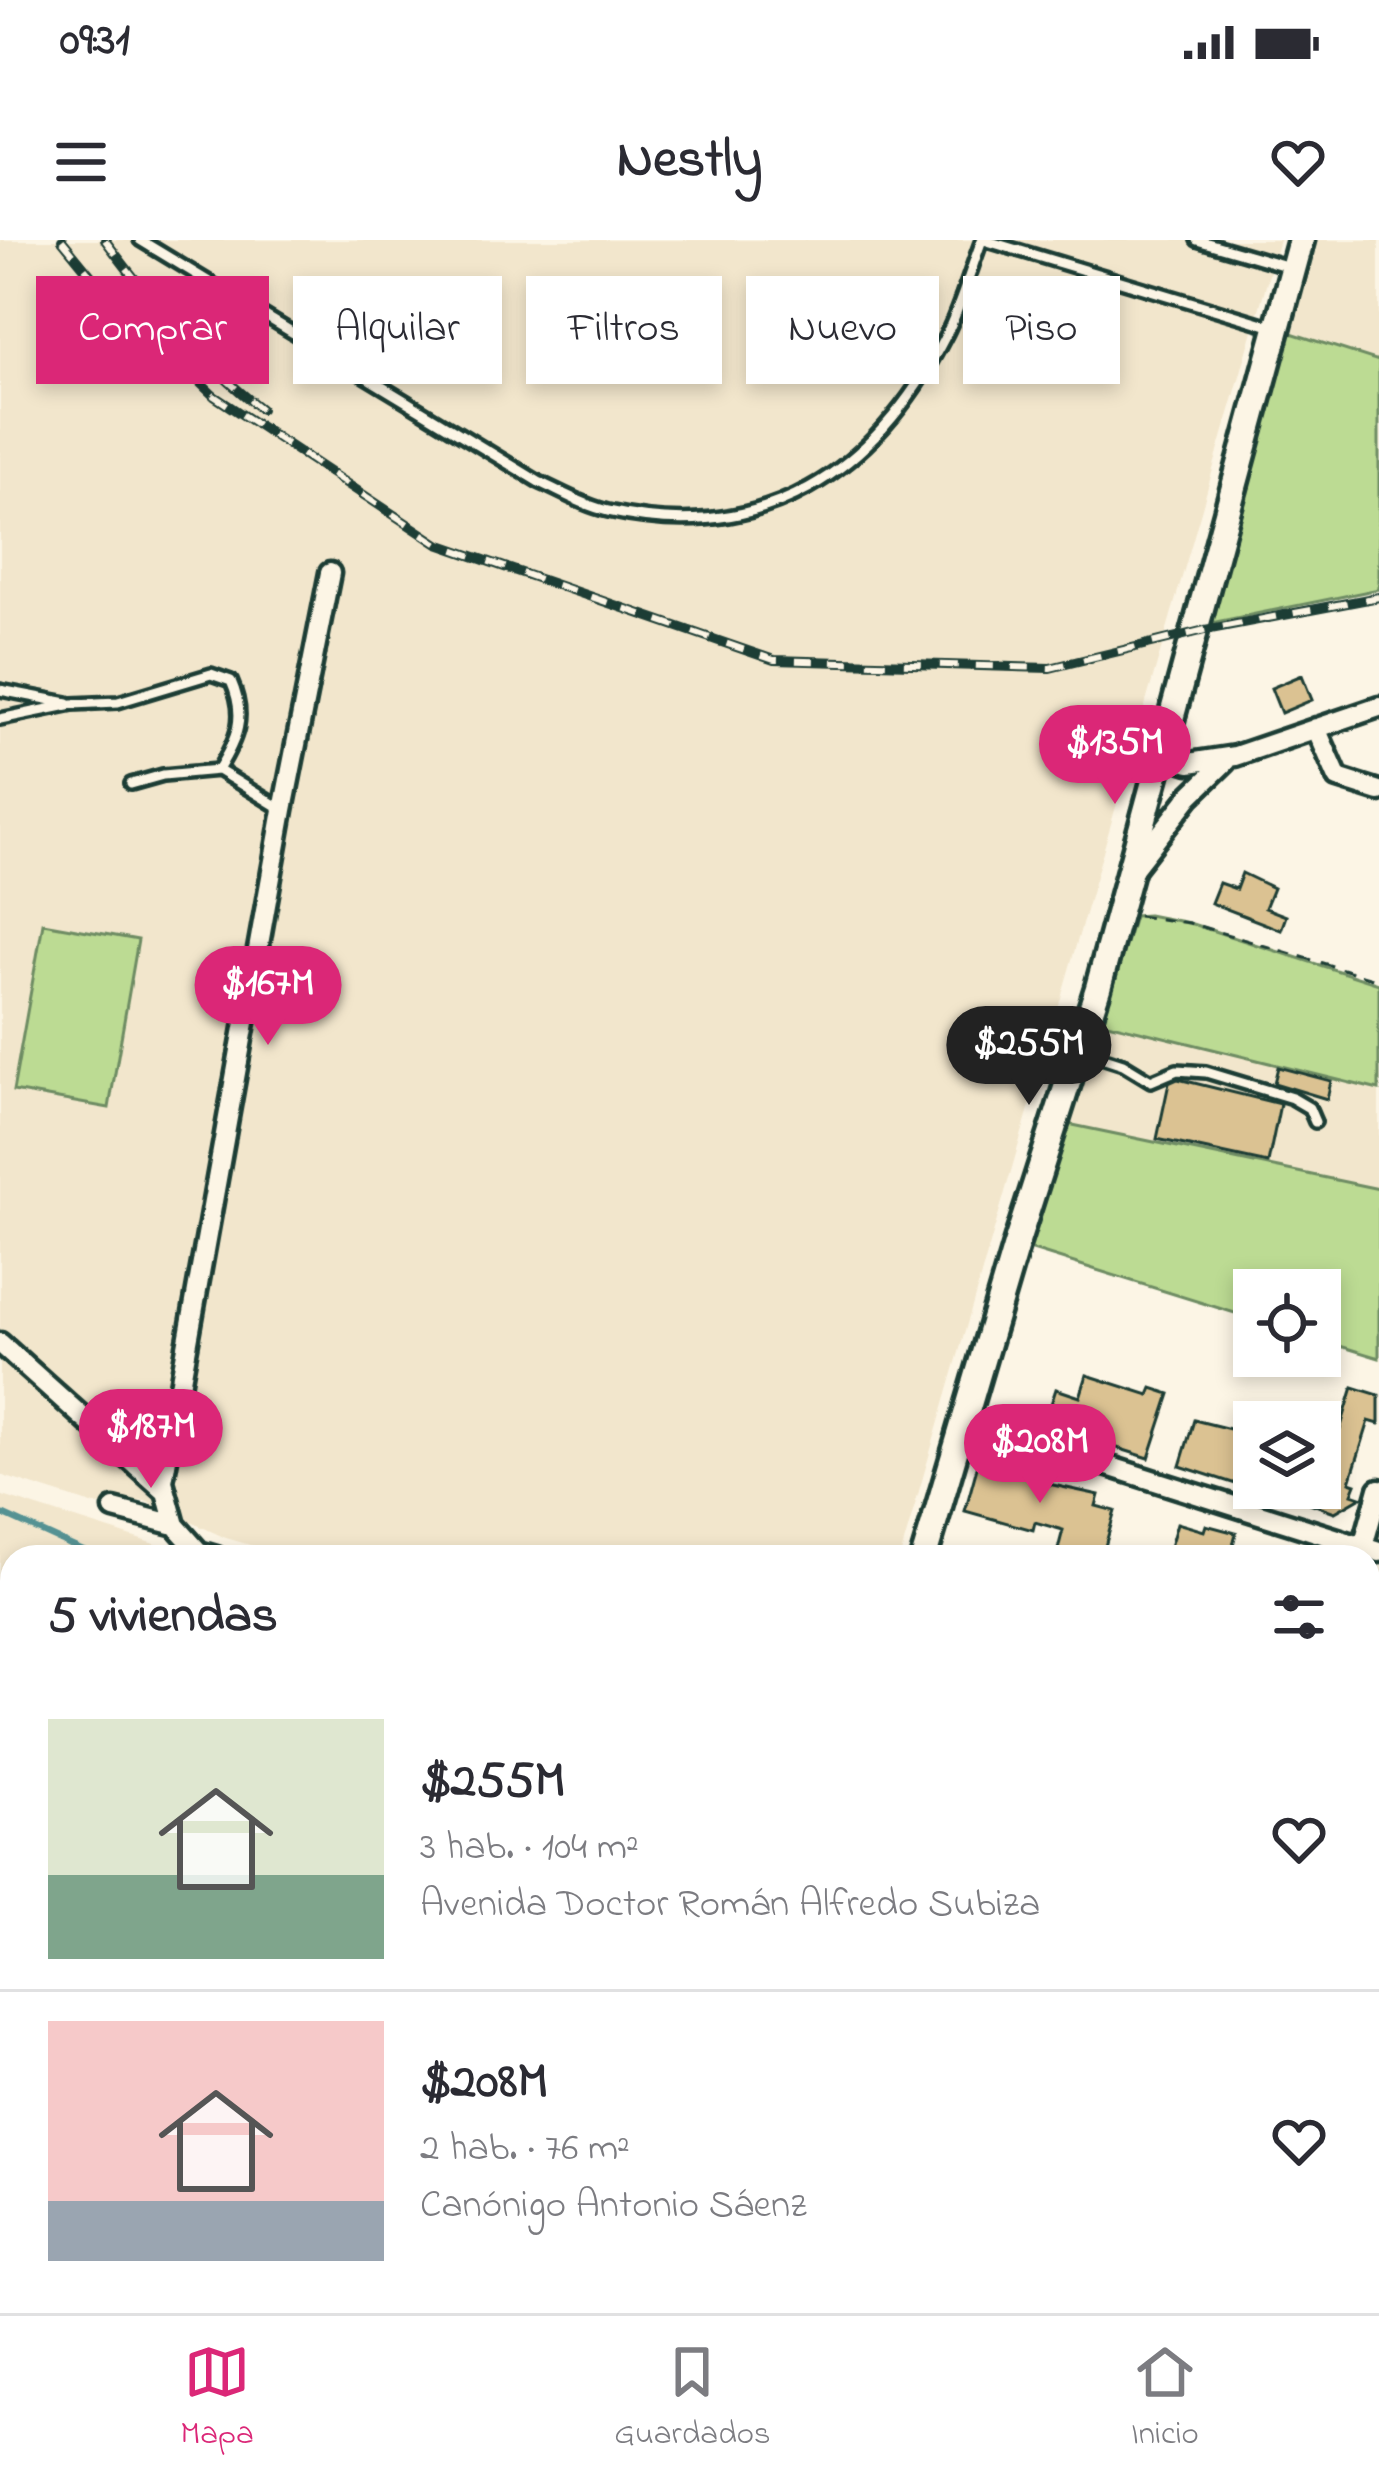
<!DOCTYPE html>
<html lang="es">
<head>
<meta charset="utf-8">
<style>
  body { margin:0; font-family:"Indie Flower",sans-serif; background:#f7f7f7; color:#2b2b33; height:100vh; display:flex; flex-direction:column; font-size:45px; white-space:nowrap }
  * { box-sizing:border-box; margin:0 }
  p { font-size:39px; color:#7c7c81 }
  .icon { flex:none; width:66px; height:66px; fill:none; stroke:currentColor; stroke-width:2; stroke-linecap:round; stroke-linejoin:round }
  .map { position:relative; flex:1; overflow:hidden }
  .sheet { position:absolute; left:0px; top:1305px; width:1380px; height:768px; display:flex; flex-direction:column; background:#fff; border-radius:36px 36px 0 0; box-shadow:0 6px 18px #0003 }
  .sheet>* { flex:none }
  .guide { position:absolute; left:36px; top:36px; width:1308px; height:108px; display:flex; gap:24px }
  .buttons { position:absolute; left:1233px; top:1029px; display:grid; gap:24px }
  .buttons a { display:grid; place-items:center; width:108px; height:108px; border-radius:0px; background:#fff; box-shadow:0 6px 18px #0003; font-size:60px }
  .price { position:absolute; translate:-50% -102px; padding:0 27px; border-radius:42px; background:#db2777; color:#fff; font-size:39px; line-height:78px; filter:drop-shadow(0 3px 6px #0008) }
  .price::after { content:''; position:absolute; left:50%; top:72px; width:36px; height:27px; margin-left:-18px; background:inherit; clip-path:polygon(0 0,100% 0,50% 100%) }
  .price.current { background:#222; color:#fff }
  ul { padding:0; list-style:none }
  li { display:flex; align-items:center; gap:36px; height:300px; padding:0 48px }
  li+li { border-top:3px solid #e1e1e2 }
  li span { display:grid; place-items:center; flex:none; width:336px; height:240px; border-radius:0px; color:#555 }
  li>.icon { margin-inline-start:auto }
  span .icon { width:144px; height:144px; fill:#fffc; stroke-width:1 }
  li b { font-size:51px }
  h2 { display:flex; justify-content:space-between; align-items:center; height:144px; padding:0 48px; font-size:51px }
  .pill { padding:0 42px; border-radius:0px; background:#fff; box-shadow:0 6px 18px #0003; font-size:42px; line-height:108px }
  .pill.current { background:#db2777; color:#fff }
  .status { display:flex; justify-content:space-between; align-items:center; height:84px; padding:0 60px; background:#fff; direction:ltr }
  .status svg { height:33px; fill:currentColor }
  header { display:flex; justify-content:space-between; align-items:center; height:156px; padding:0 48px; background:#fff; font-size:54px; font-weight:700 }
  .dock { display:flex; justify-content:space-around; align-items:center; height:168px; border-top:3px solid #e1e1e2; background:#fff; font-size:33px; color:#7c7c81 }
  .dock a { display:grid; justify-items:center; gap:6px }
  .dock .current { color:#db2777 }
  .map>svg:first-child { display:block }
  .built { fill:#f2e6cc }
  .green { fill:#bcdb93; stroke:#6e8c64; stroke-width:3 }
  .lines { fill:none; stroke-linecap:round; stroke-linejoin:round }
  .stream { stroke:#559293; stroke-width:6 }
  .building { fill:#dbc292; stroke:#1f3d34; stroke-width:3 }
  .service-casing { stroke:#1f3d34; stroke-width:18 }
  .minor-casing { stroke:#1f3d34; stroke-width:27 }
  .secondary-casing { stroke:#1f3d34; stroke-width:33 }
  .path { stroke:#1f3d34; stroke-width:3; stroke-dasharray:12 9; stroke-linecap:butt }
  .service { stroke:#fcf5e5; stroke-width:9 }
  .minor { stroke:#fcf5e5; stroke-width:18 }
  .secondary { stroke:#fcf5e5; stroke-width:24 }
  .rail-casing { stroke:#1f3d34; stroke-width:10 }
  .rail { stroke:#fcf5e5; stroke-width:6; stroke-dasharray:18; stroke-linecap:butt }
</style>
</head>
<body>
<div class="status"><b>09:31</b><svg viewBox="0 0 49 12"><path d="M0 12V9h3v3zM5 12V6h3v6zM10 12V3h3v9zM15 12V0h3v12zM26 1h20v11H26zM47 4h2v5h-2z"/></svg></div>
<header><svg class="icon" aria-label="menu" viewBox="0 0 24 24"><path d="M4 6h16M4 12h16M4 18h16"/></svg>Nestly<svg class="icon" aria-label="heart" viewBox="0 0 24 24"><path d="M12 20l-8-8c-3-5 5-10 8-4 3-6 11-1 8 4z"/></svg></header>
<div class="map">
<svg width="1379" height="2073" viewBox="0 0 1379 2073">
  <rect width="100%" height="100%" fill="#fcf5e5"/>
  <filter id="ink" filterUnits="userSpaceOnUse"><feTurbulence type="fractalNoise" baseFrequency=".00833" numOctaves="2"/><feDisplacementMap in="SourceGraphic" scale="24" xChannelSelector="R" yChannelSelector="G"/><feConvolveMatrix kernelMatrix="1 2 1 2 8 2 1 2 1" color-interpolation-filters="sRGB"/></filter>
  <g filter="url(#ink)">
    <path class="built" d="M0 0H1279L900 1317H292L226 1298 145 1261 95 1265 0 1235Z
      M1309 0H1379V121L1285 91Z
      M1103 782 1379 850V949L1068 884Z
      M0 1255 167 1308 181 1317H12V2061H686L682 2073H0Z"/>
    <path class="green" d="M1285 91 1379 121V349L1206 384Z
      M1148 675 1189 683 1379 744V850L1103 782 1134 676Z
      M43 683 138 700 109 868 13 851Z
      M1068 884 1379 949V1118L1320 1100V1050H1254V1079L1026 1008Z
      M1368 1685 1379 1688V2073H735L738 2061H1368Z"/>
    <g class="lines">
      <path class="stream" d="M0 1273 88 1313 106 1317"/>
    </g>
    <path class="building" d="M1302 435 1312 460 1281 473 1271 448Z
      M1242 633 1273 648 1265 668 1286 676 1281 690 1211 663 1219 643 1236 649Z
      M1278 827 1331 841 1327 859 1274 843Z
      M1178 839 1280 864 1268 923 1157 899 1169 843Z
      M1087 1135 1149 1155 1152 1148 1170 1154 1149 1218 1044 1185 1056 1149 1080 1157Z
      M1353 1147 1379 1155V1184L1369 1181 1350 1242 1356 1244 1352 1254 1361 1257 1335 1272 1276 1251 1277 1248H1320V1212L1325 1214 1329 1201 1336 1203Z
      M1194 1180 1254 1195V1244L1246 1242 1245 1247 1180 1226Z
      M981 1213 1047 1232 1044 1243 1099 1255 1096 1266 1115 1271 1102 1317H1056L1063 1290 1035 1282 1033 1290 965 1271Z
      M1177 1283 1204 1291 1206 1285 1236 1293 1230 1317H1167Z"/>
    <g class="lines">
      <defs>
        <path id="service" d="M140 0 539 242C561 252 585 266 608 271 764 306 875 233 946 95 961 66 970 31 982 0
          M984 0 1277 88
          M1197 0 1293 28
          M0 450 68 463
          M0 479 73 464 118 462 211 434 231 441C247 477 237 499 218 530
          M131 544 163 535 218 530 283 570
          M1080 810 1123 824 1151 841 1177 830 1206 832 1292 858 1309 868 1315 882
          M0 1407 12 1401
          M0 2057 12 2046
          M80 2061 120 2073
          M206 2073 209 2061
          M367 2073 370 2061
          M656 2073 659 2061"/>
        <path id="minor" d="M1316 488 1338 538 1379 551
          M1161 514 1189 523 1235 516 1379 467
          M1134 628 1190 556 1225 522
          M0 1103 166 1252
          M963 1180 1379 1312
          M114 1269 175 1285 199 1312 216 1317
          M175 1285 163 1241 283 570 330 333
          M1360 1317 1379 1249
          M1368 1587 1379 1591"/>
        <path id="secondary" d="M924 1317 1016 1005 1098 748 1301 0
          M713 2073 716 2061"/>
      </defs>
      <use href="#service" class="service-casing"/>
      <use href="#minor" class="minor-casing"/>
      <use href="#secondary" class="secondary-casing"/>
      <path class="path" d="M1138 676 1189 683 1379 740
        M0 1488 12 1517
        M0 1545 12 1539"/>
      <use href="#service" class="service"/>
      <use href="#minor" class="minor"/>
      <use href="#secondary" class="secondary"/>
      <defs>
        <path id="rail" d="M62 0 102 49 214 156 438 304 774 420 1050 428 1205 390 1379 357
          M105 0C150 60 202 123 261 169"/>
      </defs>
      <use href="#rail" class="rail-casing"/>
      <use href="#rail" class="rail"/>
    </g>
  </g>
</svg>
<div class="buttons">
<a><svg class="icon" aria-label="locate" viewBox="0 0 24 24"><circle cx="12" cy="12" r="6"/><path d="M12 2v4M12 18v4M2 12h4M18 12h4"/></svg></a>
<a><svg class="icon" aria-label="layers" viewBox="0 0 24 24"><path d="M12 4l9 5-9 5-9-5zM3 14l9 5 9-5"/></svg></a>
</div>
<b class="price" style="left:1115px;top:567px">$135M</b>
<b class="price" style="left:268px;top:808px">$167M</b>
<b class="price current" style="left:1029px;top:868px">$255M</b>
<b class="price" style="left:151px;top:1251px">$187M</b>
<b class="price" style="left:1040px;top:1266px">$208M</b>
<div class="guide">
<a class="pill current">Comprar</a>
<a class="pill">Alquilar</a>
<a class="pill">Filtros</a>
<a class="pill">Nuevo</a>
<a class="pill">Piso</a>
</div>
<section class="sheet">
<h2>5 viviendas<svg class="icon" aria-label="filters" viewBox="0 0 24 24"><path d="M4 7h16M4 17h16"/><circle cx="9" cy="7" r="2"/><circle cx="15" cy="17" r="2"/></svg></h2>
<ul>
<li><span style="background:linear-gradient(#dfe7d0 65%,#7fa58c 0)"><svg class="icon" aria-label="home" viewBox="0 0 24 24"><path d="M3 11l9-7 9 7M6 9v11h12V9"/></svg></span><div><b>$255M</b><p>3 hab. · 104 m²</p><p>Avenida Doctor Román Alfredo Subiza</p></div><svg class="icon" aria-label="heart" viewBox="0 0 24 24"><path d="M12 20l-8-8c-3-5 5-10 8-4 3-6 11-1 8 4z"/></svg></li>
<li><span style="background:linear-gradient(#f6c9c9 75%,#9aa5b1 0)"><svg class="icon" aria-label="home" viewBox="0 0 24 24"><path d="M3 11l9-7 9 7M6 9v11h12V9"/></svg></span><div><b>$208M</b><p>2 hab. · 76 m²</p><p>Canónigo Antonio Sáenz</p></div><svg class="icon" aria-label="heart" viewBox="0 0 24 24"><path d="M12 20l-8-8c-3-5 5-10 8-4 3-6 11-1 8 4z"/></svg></li>
</ul>
</section>
</div>
<nav class="dock">
<a class="current"><svg class="icon" aria-label="map" viewBox="0 0 24 24"><path d="M3 6l6-2 6 2 6-2v14l-6 2-6-2-6 2zM9 4v14M15 6v14"/></svg>Mapa</a>
<a><svg class="icon" aria-label="saved" viewBox="0 0 24 24"><path d="M7 4h10v16l-5-4-5 4z"/></svg>Guardados</a>
<a><svg class="icon" aria-label="home" viewBox="0 0 24 24"><path d="M3 11l9-7 9 7M6 9v11h12V9"/></svg>Inicio</a>
</nav>
</body>
</html>
